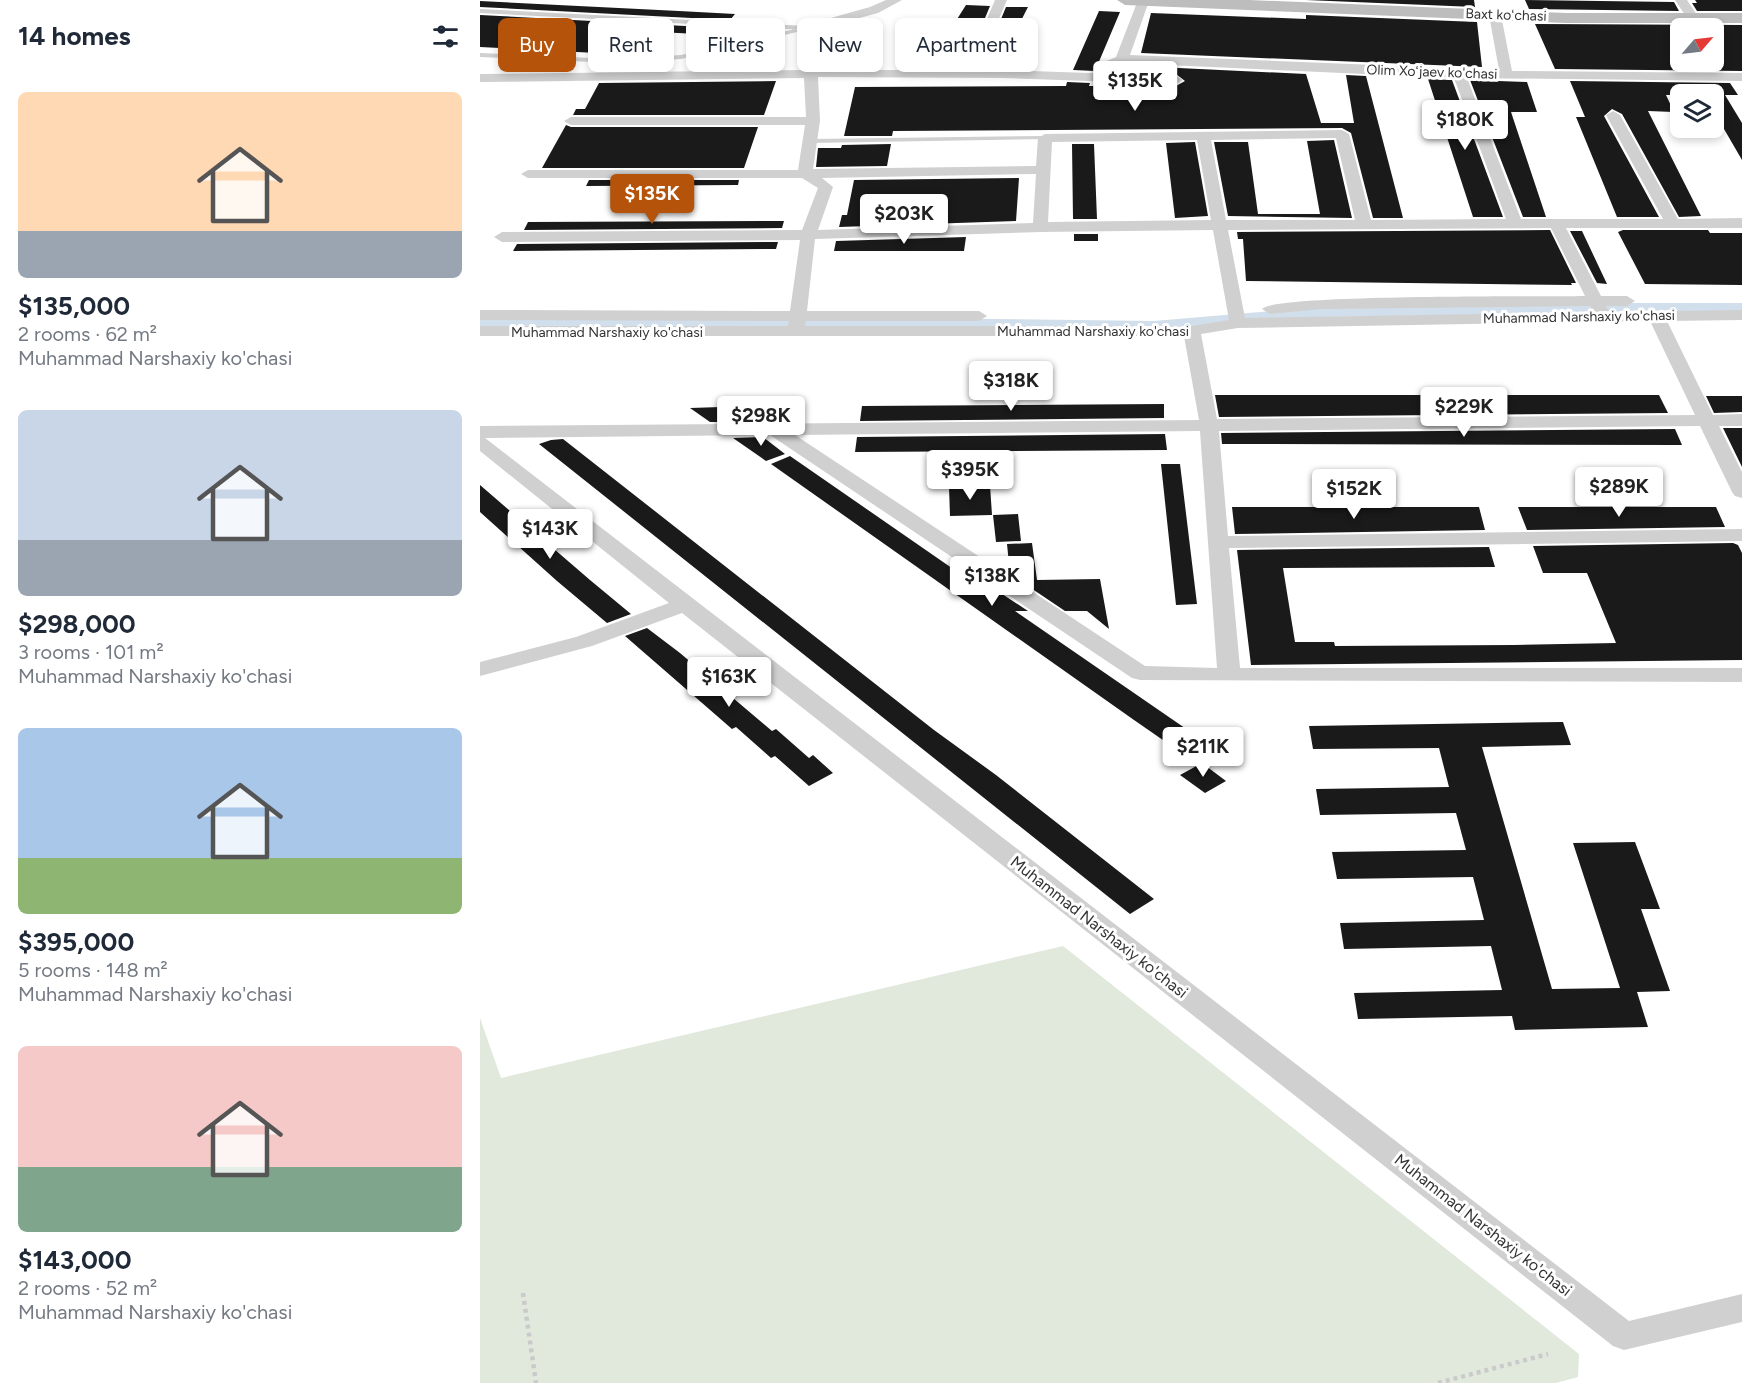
<!DOCTYPE html>
<html lang="en">
<head>
<meta charset="utf-8">
<style>
  body { margin:0; font-family:Figtree,sans-serif; background:#f2f2f3; color:#1f2937; height:100vh; display:flex; flex-direction:column; font-size:22px; white-space:nowrap }
  * { box-sizing:border-box; margin:0 }
  p { font-size:20px; color:#747a83 }
  .icon { flex:none; width:33px; height:33px; fill:none; stroke:currentColor; stroke-width:2; stroke-linecap:round; stroke-linejoin:round }
  .map { position:relative; flex:1; overflow:hidden }
  .details { display:flex; flex-direction:column; background:#fff; width:480px }
  .details>* { flex:none }
  .banner { position:absolute; left:18px; top:18px; width:570px; height:54px; display:flex; gap:12px }
  .needle { width:39px; rotate:62deg }
  .fabs { position:absolute; left:1190px; top:18px; display:grid; gap:12px }
  .fabs a { display:grid; place-items:center; width:54px; height:54px; border-radius:9px; background:#fff; box-shadow:0 3px 9px #0003; font-size:30px }
  .price { position:absolute; translate:-50% -51px; padding:0 14px; border-radius:6px; background:#fff; color:#222; font-size:20px; line-height:39px; filter:drop-shadow(0 2px 3px #0008) }
  .price::after { content:''; position:absolute; left:50%; top:36px; width:18px; height:14px; margin-left:-9px; background:inherit; clip-path:polygon(0 0,100% 0,50% 100%) }
  .price.selected { background:#b45309; color:#fff }
  ul { padding:0; list-style:none }
  li { display:grid; align-content:center; gap:12px; height:318px; padding:0 18px }
  li span { display:grid; place-items:center; height:186px; border-radius:9px; color:#555 }
  li>.icon { margin-inline-start:auto }
  span .icon { width:108px; height:108px; fill:#fffc; stroke-width:1 }
  li b { font-size:26px }
  h2 { display:flex; justify-content:space-between; align-items:center; height:72px; padding:0 18px; font-size:26px }
  .tag { padding:0 21px; border-radius:9px; background:#fff; box-shadow:0 3px 9px #0003; font-size:21px; line-height:54px }
  .tag.selected { background:#b45309; color:#fff }
  main { display:flex; flex:1; min-height:0 }
  .map>svg:first-child { display:block }
  .green { fill:#e1e9dd }
  .lines { fill:none; stroke-linecap:round; stroke-linejoin:round }
  .canal { fill:#d1deeb; fill-rule:evenodd }
  .building { fill:#1a1a1a; fill-rule:evenodd }
  .path { stroke:#cacaca; stroke-width:4.5; stroke-dasharray:4 4; stroke-linecap:butt }
  .service { fill:#d0d0d0; fill-rule:evenodd }
  .minor { fill:#d0d0d0; fill-rule:evenodd }
  .secondary { fill:#bdbdbd; fill-rule:evenodd }
  .labels { text-anchor:middle; dominant-baseline:central; stroke-width:6; stroke-linejoin:round; paint-order:stroke }
  .far-street-label { font-size:14px; fill:#333; stroke:#fff }
  .street-label { font-size:16px; fill:#333; stroke:#fff }
</style>
</head>
<body>
<main>
<section class="details">
<h2>14 homes<svg class="icon" aria-label="filters" viewBox="0 0 24 24"><path d="M4 7h16M4 17h16"/><circle cx="9" cy="7" r="2"/><circle cx="15" cy="17" r="2"/></svg></h2>
<ul>
<li><span style="background:linear-gradient(#ffd9b3 75%,#9aa5b1 0)"><svg class="icon" aria-label="home" viewBox="0 0 24 24"><path d="M3 11l9-7 9 7M6 9v11h12V9"/></svg></span><div><b>$135,000</b><p>2 rooms · 62 m²</p><p>Muhammad Narshaxiy ko'chasi</p></div></li>
<li><span style="background:linear-gradient(#c9d6e8 70%,#9aa5b1 0)"><svg class="icon" aria-label="home" viewBox="0 0 24 24"><path d="M3 11l9-7 9 7M6 9v11h12V9"/></svg></span><div><b>$298,000</b><p>3 rooms · 101 m²</p><p>Muhammad Narshaxiy ko'chasi</p></div></li>
<li><span style="background:linear-gradient(#a9c7e8 70%,#8fb573 0)"><svg class="icon" aria-label="home" viewBox="0 0 24 24"><path d="M3 11l9-7 9 7M6 9v11h12V9"/></svg></span><div><b>$395,000</b><p>5 rooms · 148 m²</p><p>Muhammad Narshaxiy ko'chasi</p></div></li>
<li><span style="background:linear-gradient(#f6c9c9 65%,#7fa58c 0)"><svg class="icon" aria-label="home" viewBox="0 0 24 24"><path d="M3 11l9-7 9 7M6 9v11h12V9"/></svg></span><div><b>$143,000</b><p>2 rooms · 52 m²</p><p>Muhammad Narshaxiy ko'chasi</p></div></li>
</ul>
</section>
<div class="map">
<svg width="1262" height="1383" viewBox="0 0 1262 1383">
  <rect width="100%" height="100%" fill="#fff"/>
  <path class="green" d="M583 946 1099 1354 1098 1377 1076 1383H0V1018L21 1078Z"/>
  <g class="lines">
    <path class="canal" d="M1134 303H1262V313L1128 312 1125 308 1128 304Z
      M1103 304 1109 305 1112 309 1109 313 841 317 674 331 353 327 0 328V318L353 317 674 321 841 307Z"/>
  </g>
  <path class="building" d="M826 0H994L995 7Z
    M1045 0 1194 2 1199 11 1049 9Z
    M1215 0H1262V11H1217L1212 3H1217Z
    M0 1 199 11 255 14 250 20 0 7Z
    M486 5 510 6 493 47 460 46Z
    M526 7H548L527 48H509Z
    M619 11 640 12 615 71 593 70Z
    M671 13 826 19V15L997 22 1002 67 661 53Z
    M0 15 242 28 236 35 141 30 117 53 0 47Z
    M1055 24 1262 25V71L1075 69ZM1200 28H1233V62H1200Z
    M657 66 826 74 841 123H874L866 75 886 76 923 218H893L871 133 862 128 413 131 412 136H364L375 87 586 86 587 82 610 83 609 86H696L705 81 696 74 656 72Z
    M948 79 972 80 1023 217H993Z
    M990 80 1047 82 1057 112H1031L1066 217H1043Z
    M296 81 284 115H93L96 109H105L119 83Z
    M1090 81 1250 83 1258 95H1245L1262 123V160L1233 110V94L1186 95 1194 112 1168 111 1221 216 1199 217 1142 114 1132 109 1124 116 1179 217H1137L1096 117H1105Z
    M86 125 91 127H278L264 168H62Z
    M854 140 872 218 748 216 734 142H768L778 214H840L827 141Z
    M715 142 728 216 695 218 686 143Z
    M411 144 407 166 336 167 338 148H361L362 145Z
    M592 144H614L617 219H593Z
    M539 178 536 221 359 227 362 215H367L374 180Z
    M109 180H259L258 185 106 186Z
    M304 221 302 228 44 230 48 222Z
    M1070 230 1096 283H1091L1092 285 766 281 763 239H758L757 232Z
    M1143 230H1228L1230 233H1262V285L1165 284 1138 232Z
    M1090 231H1102L1127 284 1117 283Z
    M594 234H618V241H594Z
    M486 237 484 251H354L356 241Z
    M298 242 296 249 33 251 37 244Z
    M735 395H1179L1188 413 739 417Z
    M1226 396H1262V412L1234 413Z
    M684 404V418L380 421 382 406Z
    M241 407 261 422H230L210 408Z
    M1243 428H1262V467Z
    M1195 429 1202 445 742 444 741 433Z
    M685 434 687 450 375 452 377 437Z
    M283 437 305 454 286 461 253 438Z
    M83 439 454 730 516 775 674 899 650 914 59 444 71 440Z
    M310 456 492 582H504L548 611H535L715 735 693 747 654 720 291 464Z
    M681 464H700L717 604 696 605Z
    M0 485 110 580 151 614 127 623 77 581 0 512Z
    M510 485 512 515 470 516 469 487Z
    M752 507H999L1005 530 755 534Z
    M1038 507H1236L1245 527 1047 530Z
    M538 514 541 541 516 542 513 515Z
    M552 543 557 580 620 579 629 629 607 611H585L530 574 527 544Z
    M1253 543 1258 545 1262 553V660L771 665 757 550 1009 547 1015 567 803 568 815 642H854L855 646 1034 645 1136 643 1107 573H1063L1053 546Z
    M167 628 200 653 292 731 296 729 329 758 333 755 353 773 329 786 295 756 291 758 256 727 252 729 145 636Z
    M1083 722 1091 745 1002 747 1072 989 1140 988 1093 843 1155 842 1180 909H1161L1190 991 1157 992 1168 1027 1035 1030 1032 1016 878 1019 874 993 1022 990 1011 946 864 949 860 923 1004 920 993 877 857 879 852 852 986 850 976 813 840 815 836 789 969 787 959 748 833 749 829 726Z
    M722 763 746 781 725 793 700 775Z"/>
  <g class="lines">
    <path class="path" d="M43 1293 56 1383
      M958 1383 1068 1354"/>
    <path class="service" d="M0 9 327 26 344 22 347 24 327 30 0 13Z
      M315 29 318 31 317 32 201 59 134 63 0 57V53L134 59 201 55Z
      M565 136 567 137V139L330 143 327 141 330 139Z"/>
    <path class="minor" d="M406 0H422L398 13 350 26 338 70H522L696 76 703 80 696 84 522 78 338 77 340 121 333 169 556 166 558 138 565 134 862 130 869 134 891 220 1026 219 974 78 643 63 623 66 622 63 636 57 658 0 669 1 650 55 1019 70 1009 15 1015 11 1021 15 1032 71 1262 73V81L987 78 1041 219H1183L1126 115 1133 111 1140 115 1198 219 1262 218V228H1086L1121 296H1147L1155 301 1147 306H1126L1129 312 1262 310V320L1187 321 1233 415 1262 414V426H1239L1262 472V498L1255 496 1252 492 1220 426 739 431 748 536 1262 529V541L749 548 760 668H1262V682L660 680 652 678 290 435 5 438 1149 1321 1262 1294V1322L1144 1350 1133 1346 202 613 112 646 0 676V662L96 637 189 603 0 451V426L719 420 704 336H0V326H308L309 321 0 320V310L310 311 320 240 22 242 14 237 22 232 322 230 338 188 322 178H48L41 174 48 170H318L325 125H91L84 121 91 117H326L324 78 0 82V74L325 70 340 21 390 7ZM856 138 875 220H746L731 140ZM717 140 731 220 568 222 572 142ZM556 174 553 223 338 230 353 187 342 178ZM1071 228 1105 296C1067 297 793 294 782 309L790 314 841 309 1110 306 1113 312 765 318 748 230ZM733 230 749 320 712 326H325L326 321H499L507 316 499 311H327L335 239 560 232ZM1170 321 1215 415 737 419 721 334 758 328ZM720 431 737 668 665 666 315 435Z
      M515 0H527L500 63 499 66H489L488 63Z
      M1195 0H1207L1219 18 1217 21H1209Z"/>
    <path class="secondary" d="M637 0H769L1086 13H1262V23H1086L645 5Z"/>
  </g>
  <g class="labels">
    <g class="far-street-label">
      <text transform="translate(1026 15) rotate(2)">Baxt koʻchasi</text>
      <text transform="translate(952 72) rotate(2)">Olim Xoʻjaev ko'chasi</text>
      <text transform="translate(1099 317) rotate(-1)">Muhammad Narshaxiy ko'chasi</text>
      <text x="613" y="331">Muhammad Narshaxiy ko'chasi</text>
      <text x="127" y="332">Muhammad Narshaxiy ko'chasi</text>
    </g>
    <g class="street-label">
      <text transform="translate(619 927) rotate(38)">Muhammad Narshaxiy ko'chasi</text>
      <text transform="translate(1003 1225) rotate(38)">Muhammad Narshaxiy ko'chasi</text>
    </g>
  </g>
</svg>
<div class="fabs">
<a><svg class="needle" viewBox="-14 -14 28 28"><path d="M0-13l5 13h-10z" fill="#e53935"/><path d="M0 13l5-13h-10z" fill="#747a83"/></svg></a>
<a><svg class="icon" aria-label="layers" viewBox="0 0 24 24"><path d="M12 4l9 5-9 5-9-5zM3 14l9 5 9-5"/></svg></a>
</div>
<b class="price" style="left:655px;top:112px">$135K</b>
<b class="price" style="left:985px;top:151px">$180K</b>
<b class="price selected" style="left:172px;top:225px">$135K</b>
<b class="price" style="left:424px;top:245px">$203K</b>
<b class="price" style="left:531px;top:412px">$318K</b>
<b class="price" style="left:984px;top:438px">$229K</b>
<b class="price" style="left:281px;top:447px">$298K</b>
<b class="price" style="left:490px;top:501px">$395K</b>
<b class="price" style="left:1139px;top:518px">$289K</b>
<b class="price" style="left:874px;top:520px">$152K</b>
<b class="price" style="left:70px;top:560px">$143K</b>
<b class="price" style="left:512px;top:607px">$138K</b>
<b class="price" style="left:249px;top:708px">$163K</b>
<b class="price" style="left:723px;top:778px">$211K</b>
<div class="banner">
<a class="tag selected">Buy</a>
<a class="tag">Rent</a>
<a class="tag">Filters</a>
<a class="tag">New</a>
<a class="tag">Apartment</a>
</div>
</div>
</main>
</body>
</html>
